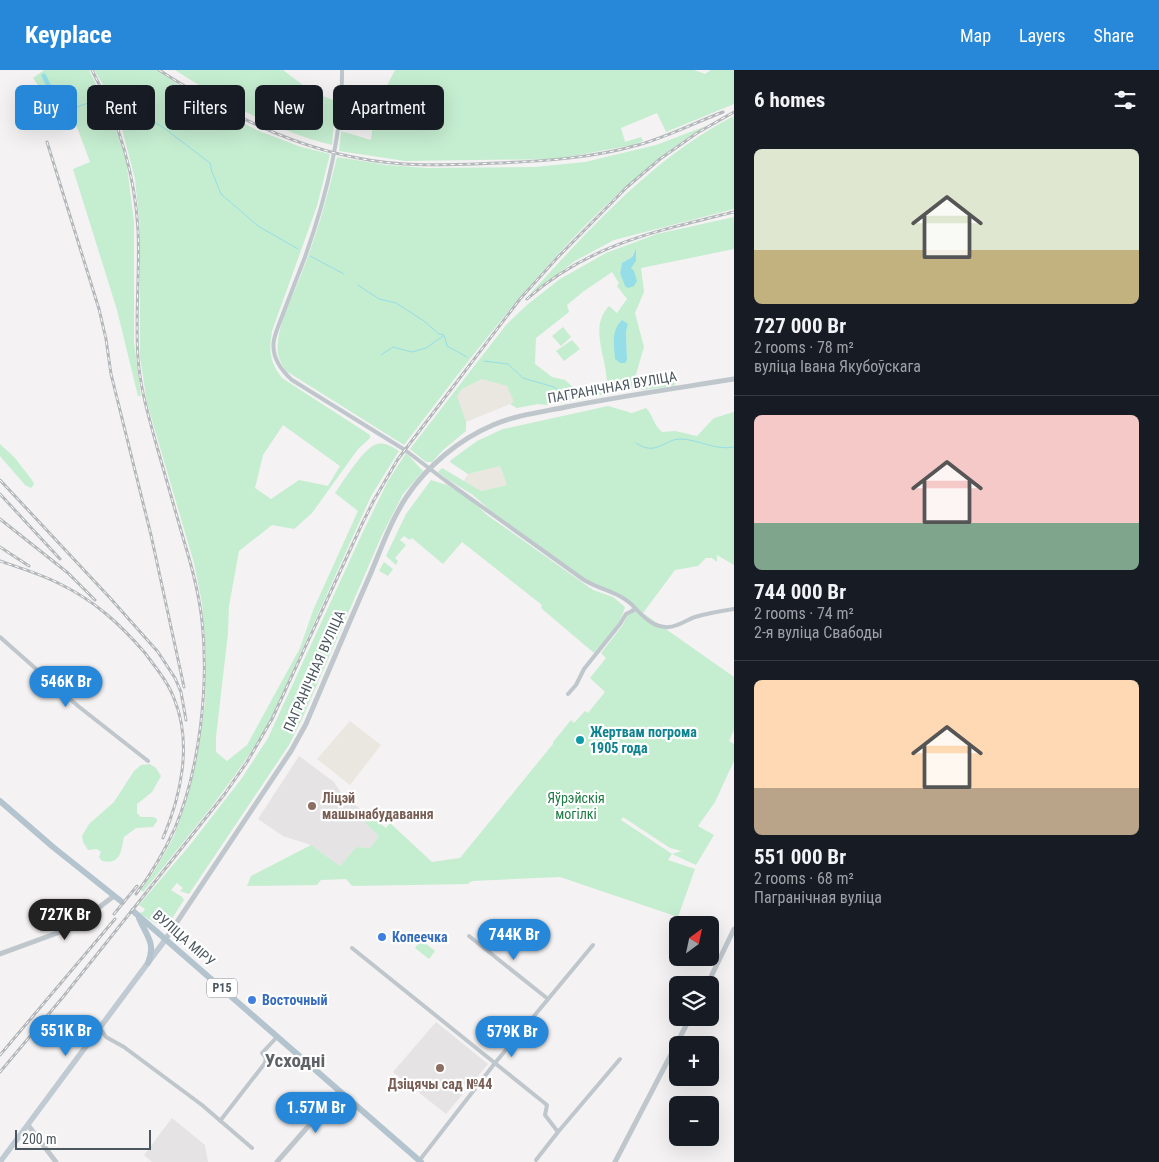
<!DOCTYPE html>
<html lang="en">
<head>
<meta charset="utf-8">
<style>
  body { margin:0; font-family:"Roboto Condensed",sans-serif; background:#20242c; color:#f1f3f6; height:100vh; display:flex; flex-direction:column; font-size:19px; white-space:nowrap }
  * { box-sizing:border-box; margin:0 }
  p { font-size:16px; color:#9ea1a6 }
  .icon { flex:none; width:28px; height:28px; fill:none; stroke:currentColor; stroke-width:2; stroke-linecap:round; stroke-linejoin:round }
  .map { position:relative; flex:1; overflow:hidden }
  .sheet { display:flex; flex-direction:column; background:#171b24; width:425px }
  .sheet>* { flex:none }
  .banner { position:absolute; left:15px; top:15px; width:475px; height:45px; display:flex; gap:10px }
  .needle { width:32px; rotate:33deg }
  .controls { position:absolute; left:669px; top:846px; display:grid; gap:10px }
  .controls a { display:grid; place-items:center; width:50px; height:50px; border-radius:8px; background:#171b24; box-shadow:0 5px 20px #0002; font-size:25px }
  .scale { position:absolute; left:15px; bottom:12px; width:136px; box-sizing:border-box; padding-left:5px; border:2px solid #4b575e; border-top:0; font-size:14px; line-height:18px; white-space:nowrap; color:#4b575e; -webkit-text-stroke:4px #fff; paint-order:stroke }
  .price { position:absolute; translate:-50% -42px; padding:0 11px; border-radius:18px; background:#2787d9; color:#fff; font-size:16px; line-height:32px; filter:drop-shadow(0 1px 2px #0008) }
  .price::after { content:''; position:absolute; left:50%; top:30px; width:15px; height:11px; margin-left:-8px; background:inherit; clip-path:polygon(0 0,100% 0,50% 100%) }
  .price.on { background:#222; color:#fff }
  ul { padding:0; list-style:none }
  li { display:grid; align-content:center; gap:10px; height:265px; padding:0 20px }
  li+li { border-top:1px solid #363941 }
  li span { display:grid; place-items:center; height:155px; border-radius:8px; color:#555 }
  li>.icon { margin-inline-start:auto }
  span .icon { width:90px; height:90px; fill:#fffc; stroke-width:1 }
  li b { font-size:21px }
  h2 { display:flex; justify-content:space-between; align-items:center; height:60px; padding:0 20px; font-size:21px }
  .pill { padding:0 18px; border-radius:8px; background:#171b24; box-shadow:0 5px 20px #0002; font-size:18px; line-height:45px }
  .pill.on { background:#2787d9; color:#fff }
  header { display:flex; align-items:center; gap:30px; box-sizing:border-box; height:70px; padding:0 25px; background:#2787d9; color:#fff }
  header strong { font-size:24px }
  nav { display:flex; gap:28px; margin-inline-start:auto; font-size:18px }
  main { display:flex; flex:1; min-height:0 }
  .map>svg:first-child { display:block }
  .commercial { fill:#eae6e0 }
  .education { fill:#e5e3e3 }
  .green { fill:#c5edd0; fill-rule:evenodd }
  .water { fill:#95dee7 }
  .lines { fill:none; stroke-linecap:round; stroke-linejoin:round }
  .stream { stroke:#95dee7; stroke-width:1 }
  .minor { stroke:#bfc7cd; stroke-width:4 }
  .tertiary { stroke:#bfc7cd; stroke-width:5 }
  .secondary { stroke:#bfcad2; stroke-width:5.5 }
  .primary { stroke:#b4c4ce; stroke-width:6 }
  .rail-casing { stroke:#b4b8bb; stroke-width:3 }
  .rail { stroke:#fff; stroke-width:1; stroke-dasharray:4; stroke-linecap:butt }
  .culture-dot { fill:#0f9aa8; stroke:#fff; stroke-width:2 }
  .education-dot { fill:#8d6e63; stroke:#fff; stroke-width:2 }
  .shop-dot { fill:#3f7fe0; stroke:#fff; stroke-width:2 }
  .labels { text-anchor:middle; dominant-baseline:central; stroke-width:4.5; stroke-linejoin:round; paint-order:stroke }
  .shield { fill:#fff; stroke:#81898e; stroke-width:1 }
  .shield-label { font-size:12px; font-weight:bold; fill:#4b575e }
  .street-label { font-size:14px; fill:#4b575e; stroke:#fff }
  .culture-label { font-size:14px; font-weight:bold; fill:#0d838f; stroke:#fff; text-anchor:start }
  .education-label { font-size:14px; font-weight:bold; fill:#785e54; stroke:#fff; text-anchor:start }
  .park-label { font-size:14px; fill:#1f7c44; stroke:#fff }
  .shop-label { font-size:14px; font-weight:bold; fill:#366cbe; stroke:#fff; text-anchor:start }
  .district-label { font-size:19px; font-weight:bold; fill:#5f6366; stroke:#fff }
</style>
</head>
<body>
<header>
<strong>Keyplace</strong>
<nav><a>Map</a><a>Layers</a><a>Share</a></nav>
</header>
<main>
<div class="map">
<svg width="734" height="1092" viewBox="0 0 734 1092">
  <rect width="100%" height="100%" fill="#f4f2f2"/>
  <path class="commercial" d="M482 309 507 316 515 332 466 352 456 326 462 319Z
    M500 396 507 415 480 421 464 411 468 404Z
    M350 651 381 675 350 715 317 689Z"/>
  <path class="education" d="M299 686 334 712 343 726 370 746 365 753 379 766 370 778 356 777 340 796 311 775 283 766 258 749Z
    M436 952 488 994 446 1044 393 1002Z
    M172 1048 205 1075 208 1092H152L144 1085Z"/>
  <path class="green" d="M44 0H89L110 43 126 89 134 152V272L141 326H138L117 240 73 99 90 92 77 57 69 42 55 48 46 27 33 8Z
    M94 0H157L213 38 259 61 301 77 330 84 317 136 272 261C269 280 269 291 282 308L370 365V368L358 379 312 443 294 459 272 455 239 481 229 536 228 563 216 667V682L227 691 247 675 300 578 314 538 358 441 335 423C344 411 363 378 377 374 386 372 392 377 399 381L371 426 269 653C233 714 187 767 143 822L141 820 158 795 174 766 185 735 196 687 205 634 206 583 202 533 194 493 147 333 140 287V158L135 109 121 55 102 13ZM283 355 340 396 328 416 299 410 271 429 255 418 263 385Z
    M175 0H283L312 22 336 31 332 75C272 60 227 33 175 0Z
    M395 0H694L705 4 711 0H734V34L666 62 657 43 621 58 625 72 641 67 643 71 633 75 557 89 405 91 339 81 341 61 371 70 372 61 384 38 378 33Z
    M734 46V139L614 170 575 191 528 226C590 159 652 88 734 46Z
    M706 56C674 75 646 98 619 123 537 198 471 287 404 375L286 301C280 291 276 284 278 272 280 248 296 220 304 197 318 161 328 124 337 87L387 95 427 98 535 97 585 92 656 75Z
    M734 147V179L641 198 644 222 635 243 644 277 632 318 606 324C612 294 586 260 609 236L617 243 627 229 617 216 619 213 612 202 584 221 567 235 569 242 536 268 535 294 552 307 565 310 581 324 604 319 601 325 547 335 538 334 517 338 510 334 514 332 507 316 482 309 462 319 457 326 466 352V361L443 380 432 392H426L410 379 506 255 528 234 560 209 606 183 657 164ZM634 180 631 198 625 216 620 203 622 193 632 187ZM628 254 626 262 627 290 615 289Z
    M563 257 571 267 561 276 552 266Z
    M572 270 580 279 564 291 556 281Z
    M660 305H671L675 307 676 312 674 316 641 320 640 317 643 312 660 310Z
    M608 336 632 343 646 338C654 346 652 353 662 362L675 361 697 366 714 348 734 342V495L717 485V492L712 488H706L698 496 675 500 643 543 734 607V660L729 671 734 674V691L715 732 698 756 714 765 696 795 672 784 668 790 695 799 678 847 560 807 472 811 468 814 352 816 346 809 321 810 317 815 247 816 251 806 311 775 340 796 356 777 370 778 379 766 365 753 370 746 386 758 390 753 432 792 460 788 553 674V672L571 650 574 653 585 641 588 643 605 622 590 608 606 588 601 583 622 556 633 535 617 524 595 516 492 442 473 425 447 409 438 402 442 398 481 421 507 415 500 396 468 404 450 392 451 390 477 371 503 359ZM623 747 670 778 682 781 672 784 621 750Z
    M0 374 15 388 32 410 34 414 31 418 25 415 0 386Z
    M406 383 423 401 403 424 382 465 302 649 289 675 189 824 180 821 183 818 177 813 171 820 182 827 184 830 165 859 139 843 143 842 145 839 139 835 190 775 242 708 268 668 362 464 388 411Z
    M431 410 447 415 472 430 487 445 593 520 613 527 625 537C621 555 606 569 594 583L541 538 542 535 462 472 443 494 412 468 410 470 404 466 400 470 406 475 395 488 398 491 396 495 386 486 406 444Z
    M384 492 393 499 388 506 379 501Z
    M150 694 156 698 161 706 152 722 137 734V743L141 747H153L157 749V751L153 757 136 758 124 767C121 781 121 795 102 791L99 787 101 782 97 779 88 780 83 772 82 766 89 754 114 732 134 701 141 695Z
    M421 870 435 881 429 889 415 878Z"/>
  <path class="water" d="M45 3 57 27 52 29 41 5Z
    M636 179V191L631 198 634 201 637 211 634 216 628 218 625 216 620 203 622 193 632 187Z
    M622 250 628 254 626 262 627 290 625 293H620L615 289C614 274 611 261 622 250Z"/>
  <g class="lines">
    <path class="stream" d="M110 25 117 23 130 37 164 58 210 93 212 102 221 124 258 156 298 179
      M74 38 100 29
      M55 45 68 40
      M310 186 344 204
      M358 215 379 229 396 233 424 251 439 264 444 265 447 276 467 287
      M381 285 393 277 412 282 426 278 443 266
      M484 291 508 294 523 308 554 317 563 323H567
      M636 373C656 387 665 369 680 369 698 369 715 381 734 377"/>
    <path class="minor" d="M342 0C343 63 326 128 305 187 298 205 291 223 284 241 281 250 276 260 274 270 271 286 280 299 292 310L405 380 446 411 584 510C602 521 622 522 636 539L626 544 620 554 584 599 576 615 568 624
      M636 539C647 551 660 562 677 555 683 553 689 549 695 547 708 543 721 541 734 539
      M0 567 78 636 148 691
      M469 866 548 929
      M352 878 547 1035 545 1045 558 1062
      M100 958 106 967 124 977 202 1035 252 1078
      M220 1051 265 993 266 988 262 983 277 967
      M536 1090 558 1062 620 989
      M419 1091 495 993 593 875"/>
    <path class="tertiary" d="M165 870 291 681 306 654C327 605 348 555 370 505 381 479 391 450 407 426 427 396 460 369 493 355 516 345 542 342 566 337 622 326 678 318 734 309
      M0 884 60 862 81 851 114 826
      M707 915 734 859
      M28 1055 56 1092
      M277 1092 339 1021
      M615 1092 690 948"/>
    <path class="secondary" d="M0 1092 165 870"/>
    <path class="primary" d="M0 731 53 777 122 832
      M133 841 421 1092
      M139 848C147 867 156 873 148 893"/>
    <defs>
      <path id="rail" d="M92 0C118 50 135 103 138 160 140 202 135 246 138 288 140 318 149 348 157 377 166 408 175 440 184 471 192 497 199 524 202 551 209 615 200 698 175 758 164 782 151 804 136 824
        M159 0C235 49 312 88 404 94 436 96 468 94 499 93 546 91 592 88 638 75 667 67 694 53 723 42
        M47 72 99 239 106 269 111 304 151 465 184 617
        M527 229C589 174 657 161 734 142
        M0 410 111 529 158 582 175 608 181 622 186 650
        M0 424 60 489
        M0 449 68 503 95 530
        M0 477 29 496
        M0 491C20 498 41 504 60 514 95 531 120 554 145 583 156 598 169 613 175 631 192 674 181 726 163 768
        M114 844 137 816
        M0 985 115 849
        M0 1002 63 927 224 725 247 692 272 649 362 454 374 430 398 389 520 229 557 188 627 117 660 89 697 63 734 42"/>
    </defs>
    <use href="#rail" class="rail-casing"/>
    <use href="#rail" class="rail"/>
  </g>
  <circle class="culture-dot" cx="580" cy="670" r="5"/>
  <g class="education-dot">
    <circle cx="312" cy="736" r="5"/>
    <circle cx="440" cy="998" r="5"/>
  </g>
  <g class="shop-dot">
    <circle cx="382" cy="867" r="5"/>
    <circle cx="252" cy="930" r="5"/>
  </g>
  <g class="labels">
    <rect class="shield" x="207" y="908.5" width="30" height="19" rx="4"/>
    <g class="shield-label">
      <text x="222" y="918">Р15</text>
    </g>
    <g class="street-label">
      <text transform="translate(612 317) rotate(-10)">ПАГРАНІЧНАЯ ВУЛІЦА</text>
      <text transform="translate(314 601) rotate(-66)">ПАГРАНІЧНАЯ ВУЛІЦА</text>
      <text transform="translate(184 868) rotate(41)">ВУЛІЦА МІРУ</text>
    </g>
    <g class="culture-label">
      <text x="590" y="662">Жертвам погрома<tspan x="590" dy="16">1905 года</tspan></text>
    </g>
    <g class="education-label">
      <text x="322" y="728">Ліцэй<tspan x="322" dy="16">машынабудавання</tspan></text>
      <text x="440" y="1014" text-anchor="middle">Дзіцячы сад №44</text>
    </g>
    <g class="park-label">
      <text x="576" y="728">Яўрэйскія<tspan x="576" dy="16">могілкі</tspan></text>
    </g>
    <g class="shop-label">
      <text x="392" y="867">Копеечка</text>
      <text x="262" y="930">Восточный</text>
    </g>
    <g class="district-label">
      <text x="295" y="990">Усходні</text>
    </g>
  </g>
</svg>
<div class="controls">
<a><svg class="needle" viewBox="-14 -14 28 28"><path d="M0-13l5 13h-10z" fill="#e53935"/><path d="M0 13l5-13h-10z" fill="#9ea1a6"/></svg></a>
<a><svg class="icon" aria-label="layers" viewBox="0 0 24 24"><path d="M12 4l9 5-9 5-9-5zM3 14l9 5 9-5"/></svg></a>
<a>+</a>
<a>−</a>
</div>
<div class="scale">200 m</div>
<b class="price" style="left:66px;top:638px">546K Br</b>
<b class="price on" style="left:65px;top:871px">727K Br</b>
<b class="price" style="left:514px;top:891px">744K Br</b>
<b class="price" style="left:66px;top:987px">551K Br</b>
<b class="price" style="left:512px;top:988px">579K Br</b>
<b class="price" style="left:316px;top:1064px">1.57M Br</b>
<div class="banner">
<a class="pill on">Buy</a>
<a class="pill">Rent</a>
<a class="pill">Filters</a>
<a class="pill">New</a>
<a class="pill">Apartment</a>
</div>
</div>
<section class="sheet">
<h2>6 homes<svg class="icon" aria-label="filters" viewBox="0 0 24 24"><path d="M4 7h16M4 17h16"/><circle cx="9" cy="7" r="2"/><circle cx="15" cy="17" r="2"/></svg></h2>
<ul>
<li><span style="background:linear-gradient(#dfe7d0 65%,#c2b280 0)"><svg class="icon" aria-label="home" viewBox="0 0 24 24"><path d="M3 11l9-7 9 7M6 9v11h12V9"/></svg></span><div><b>727 000 Br</b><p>2 rooms · 78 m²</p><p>вуліца Івана Якубоўскага</p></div></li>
<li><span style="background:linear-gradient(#f6c9c9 70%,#7fa58c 0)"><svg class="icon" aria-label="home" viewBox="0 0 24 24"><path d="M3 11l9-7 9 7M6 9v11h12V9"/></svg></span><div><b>744 000 Br</b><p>2 rooms · 74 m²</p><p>2-я вуліца Свабоды</p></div></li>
<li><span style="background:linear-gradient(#ffd9b3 70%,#b9a48a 0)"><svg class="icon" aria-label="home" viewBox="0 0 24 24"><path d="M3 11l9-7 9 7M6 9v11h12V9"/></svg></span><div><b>551 000 Br</b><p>2 rooms · 68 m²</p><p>Пагранічная вуліца</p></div></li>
</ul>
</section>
</main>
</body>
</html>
